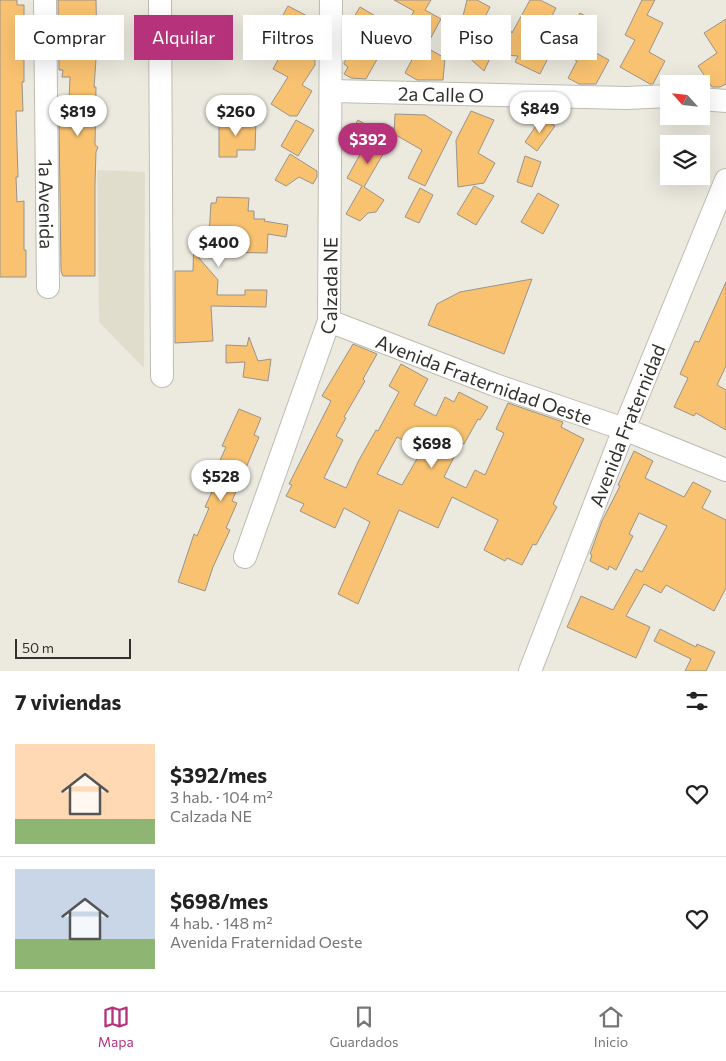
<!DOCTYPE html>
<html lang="es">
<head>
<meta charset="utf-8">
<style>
  body { margin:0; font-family:Commissioner,sans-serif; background:#f6f6f6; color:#222; height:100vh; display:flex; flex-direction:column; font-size:19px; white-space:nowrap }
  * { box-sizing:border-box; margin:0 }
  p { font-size:16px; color:#767676 }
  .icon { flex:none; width:28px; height:28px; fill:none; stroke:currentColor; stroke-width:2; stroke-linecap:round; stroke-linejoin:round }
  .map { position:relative; height:671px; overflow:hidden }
  .panel { display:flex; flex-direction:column; background:#fff; flex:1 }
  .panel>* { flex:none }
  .hud { position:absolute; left:15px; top:15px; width:696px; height:45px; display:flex; gap:10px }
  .needle { width:32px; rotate:297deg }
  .buttons { position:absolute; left:660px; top:75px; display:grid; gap:10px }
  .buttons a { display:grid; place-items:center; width:50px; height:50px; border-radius:0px; background:#fff; box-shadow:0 5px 20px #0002; font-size:25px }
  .scale { position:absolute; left:15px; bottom:12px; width:116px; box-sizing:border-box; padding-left:5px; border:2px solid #32312d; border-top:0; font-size:14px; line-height:18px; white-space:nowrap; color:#32312d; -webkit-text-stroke:4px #eceadf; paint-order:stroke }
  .price { position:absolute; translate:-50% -42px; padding:0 11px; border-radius:18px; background:#fff; color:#222; font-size:16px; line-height:32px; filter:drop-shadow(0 1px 2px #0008) }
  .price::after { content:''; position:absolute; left:50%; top:30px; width:15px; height:11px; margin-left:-8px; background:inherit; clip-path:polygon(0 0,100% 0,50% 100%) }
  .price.on { background:#b6337b; color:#fff }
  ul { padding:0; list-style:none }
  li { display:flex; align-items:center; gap:15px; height:125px; padding:0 15px }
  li+li { border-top:1px solid #e0e0e0 }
  li span { display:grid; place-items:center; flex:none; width:140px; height:100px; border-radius:0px; color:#555 }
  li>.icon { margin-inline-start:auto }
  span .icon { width:60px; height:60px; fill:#fffc; stroke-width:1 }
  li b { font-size:21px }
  h2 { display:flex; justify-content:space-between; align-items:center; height:60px; padding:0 15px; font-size:21px }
  .pill { padding:0 18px; border-radius:0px; background:#fff; box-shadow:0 5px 20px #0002; font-size:18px; line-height:45px }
  .pill.on { background:#b6337b; color:#fff }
  .tabs { display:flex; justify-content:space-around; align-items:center; height:70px; border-top:1px solid #e0e0e0; background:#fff; font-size:14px; color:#767676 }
  .tabs a { display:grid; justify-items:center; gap:2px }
  .tabs .on { color:#b6337b }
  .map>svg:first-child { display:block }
  .built { fill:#e1ddcc }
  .building { fill:#f9c271; stroke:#9a938a; fill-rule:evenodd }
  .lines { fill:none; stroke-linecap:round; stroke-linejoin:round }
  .minor-casing { stroke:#bebcb1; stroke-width:24 }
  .minor { stroke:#fff; stroke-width:22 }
  .labels { text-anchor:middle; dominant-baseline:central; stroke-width:4.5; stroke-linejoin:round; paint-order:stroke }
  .street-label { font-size:19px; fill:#32312d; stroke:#eceadf }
</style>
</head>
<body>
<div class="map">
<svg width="726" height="671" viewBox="0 0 726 671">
  <rect width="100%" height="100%" fill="#eceadf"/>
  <path class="built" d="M97 170 145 172 144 368 99 322Z"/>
  <path class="building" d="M0 0H17V5H24V82H22L23 111H16L18 177H16L17 202 24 201V250H26V277H0Z
    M58 0H96L97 46 94 87H96L95 145 98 147 96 152 95 183V276H63L61 271 59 118H61V101H69L70 77H62L63 70H59Z
    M394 0H431L425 10 441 19 427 45 407 34 411 26 407 24 414 11Z
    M467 0H477L490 7 485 17H503L512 33 530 0H540L556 8 540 39 554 46 540 74 515 62 518 56 492 54 484 71 466 55 465 36 475 31 463 16Z
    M642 0H655L647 15 663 23 649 52 665 61 653 84H650L620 67 635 40 625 35Z
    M288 6 313 19 317 35 314 36 315 65 302 85 312 91 297 116H290L271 104 288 77 273 69 289 40 274 31Z
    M360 7 384 21 368 48 380 54 366 79 351 78 344 74 348 67 344 64V63L357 39 345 32Z
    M580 13 596 22 583 46 609 60 596 84H579L568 78 577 61 560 52Z
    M726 19V84L720 87H712L698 66 717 53 704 33Z
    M420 44 445 58 443 80H417L405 73Z
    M471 111 494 120 478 153 495 163 484 183 458 187 456 140Z
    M395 114 425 115 452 132 425 186 408 178 422 150 394 134Z
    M542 117 555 126 537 151 525 142Z
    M219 119 256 121 255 150H237V157H219Z
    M296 120 314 130 298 156 281 146Z
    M358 120 372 128H394L393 149H386L364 187 384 200 376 212 368 213 360 221 346 214 362 186 347 178 363 149 346 140Z
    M290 154 317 171V177L313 184 299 177 286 186 275 180Z
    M525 156 541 162 532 187 517 182Z
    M474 186 494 196 476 225 457 214Z
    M420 188 433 195 419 223 405 217Z
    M538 193 559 205 543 234 521 222Z
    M217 197 249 198 248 211H254V219H265L264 221 288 225 286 237 268 234 267 253 215 252V258L198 257 218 280 217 295H245V290H267L266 307 211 306 213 341 175 343V271H193L194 234 209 235 211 203H216Z
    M532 279 504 354 428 325 437 304 460 292Z
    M726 282V366L717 385 726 390V430L696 413 694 416 674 407 688 378 680 374 695 341 699 342Z
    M249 337 258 361 271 359 268 381 243 377 245 362 226 363V345L247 346Z
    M353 344 377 354 363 379 365 381 344 417 346 418 336 436 343 440 324 478 346 488 359 460 376 430 378 431 399 392 389 386 401 364 428 379 414 405 436 416 445 397 454 402 459 392 488 407 480 420 478 419 464 444 461 443 444 477 466 488 475 470 485 475 504 433 496 429 508 403 563 422 561 427 584 439 553 504 557 507 536 545 533 544 522 565 507 558 505 561 484 550 498 520 452 497 438 528 399 510 358 604 338 594 370 522 344 508 335 528 300 511 304 504 286 496 292 485 289 484 331 401 322 396ZM397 437 422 450 402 485 377 474Z
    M239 409 261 418 254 435 259 437 232 501 237 503 226 528 230 530 213 567 205 591 178 582 194 534 197 536 209 508 205 507 219 476 214 474 226 447 222 446Z
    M634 451 653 461 645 478 684 497 693 482 711 491 702 508 726 520V588L714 611 666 585 661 593 644 584 626 616 650 627 636 658 567 627 581 596 613 610 636 569 642 572 667 526 639 513 629 534 633 536 616 570 609 566 608 570 590 561 592 555 590 554 602 521 620 486 618 485Z
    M660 629 696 647 697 644 715 652 706 671H685L691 659 654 641Z"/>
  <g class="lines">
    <defs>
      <g id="minor">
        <path id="s1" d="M45 0 48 287"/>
        <path d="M160 0 162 376"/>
        <path id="s2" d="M332 91 627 98 669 96"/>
        <path d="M701 99 726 101"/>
        <path id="s3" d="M329 321 495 385 624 429 726 470"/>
        <path id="s4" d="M245 557 329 321 331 0"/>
        <path id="s5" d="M530 671 624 429 726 180"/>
      </g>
    </defs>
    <use href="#minor" class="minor-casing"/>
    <use href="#minor" class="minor"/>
  </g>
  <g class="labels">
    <g class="street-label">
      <text stroke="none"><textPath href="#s2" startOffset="109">2a Calle O</textPath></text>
      <text stroke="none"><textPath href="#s1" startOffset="204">1a Avenida</textPath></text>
      <text stroke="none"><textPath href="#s4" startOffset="286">Calzada NE</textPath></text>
      <text stroke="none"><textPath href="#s3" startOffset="166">Avenida Fraternidad Oeste</textPath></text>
      <text stroke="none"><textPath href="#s5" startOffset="264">Avenida Fraternidad</textPath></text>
    </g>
  </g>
</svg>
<div class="buttons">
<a><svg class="needle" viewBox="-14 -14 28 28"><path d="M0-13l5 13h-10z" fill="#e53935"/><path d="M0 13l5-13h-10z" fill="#767676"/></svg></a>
<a><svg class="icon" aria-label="layers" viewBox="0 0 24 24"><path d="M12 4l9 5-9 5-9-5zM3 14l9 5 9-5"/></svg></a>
</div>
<div class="scale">50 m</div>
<b class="price" style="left:540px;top:134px">$849</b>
<b class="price" style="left:78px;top:137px">$819</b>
<b class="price" style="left:236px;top:137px">$260</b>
<b class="price on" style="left:368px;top:165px">$392</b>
<b class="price" style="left:219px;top:268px">$400</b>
<b class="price" style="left:432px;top:469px">$698</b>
<b class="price" style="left:221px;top:502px">$528</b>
<div class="hud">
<a class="pill">Comprar</a>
<a class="pill on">Alquilar</a>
<a class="pill">Filtros</a>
<a class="pill">Nuevo</a>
<a class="pill">Piso</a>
<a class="pill">Casa</a>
</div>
</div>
<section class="panel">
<h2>7 viviendas<svg class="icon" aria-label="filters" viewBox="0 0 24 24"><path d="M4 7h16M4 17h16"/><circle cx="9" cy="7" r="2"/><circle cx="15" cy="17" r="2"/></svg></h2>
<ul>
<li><span style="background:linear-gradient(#ffd9b3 75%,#8fb573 0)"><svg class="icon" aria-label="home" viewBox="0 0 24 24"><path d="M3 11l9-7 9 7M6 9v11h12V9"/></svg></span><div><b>$392/mes</b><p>3 hab. · 104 m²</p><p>Calzada NE</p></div><svg class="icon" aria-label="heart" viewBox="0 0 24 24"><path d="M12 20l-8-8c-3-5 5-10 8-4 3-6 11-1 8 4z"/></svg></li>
<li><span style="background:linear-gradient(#c9d6e8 70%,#8fb573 0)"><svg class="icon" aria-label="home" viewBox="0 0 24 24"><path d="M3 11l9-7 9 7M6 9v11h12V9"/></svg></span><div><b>$698/mes</b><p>4 hab. · 148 m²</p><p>Avenida Fraternidad Oeste</p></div><svg class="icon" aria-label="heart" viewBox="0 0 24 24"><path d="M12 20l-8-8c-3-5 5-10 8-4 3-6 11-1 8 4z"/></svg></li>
</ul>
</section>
<nav class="tabs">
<a class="on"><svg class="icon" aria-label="map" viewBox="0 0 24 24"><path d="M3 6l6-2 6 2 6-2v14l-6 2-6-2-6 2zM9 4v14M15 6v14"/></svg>Mapa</a>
<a><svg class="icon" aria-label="saved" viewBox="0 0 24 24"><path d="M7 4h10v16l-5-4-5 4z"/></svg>Guardados</a>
<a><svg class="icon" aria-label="home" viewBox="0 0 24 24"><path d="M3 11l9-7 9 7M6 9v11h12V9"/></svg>Inicio</a>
</nav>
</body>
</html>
